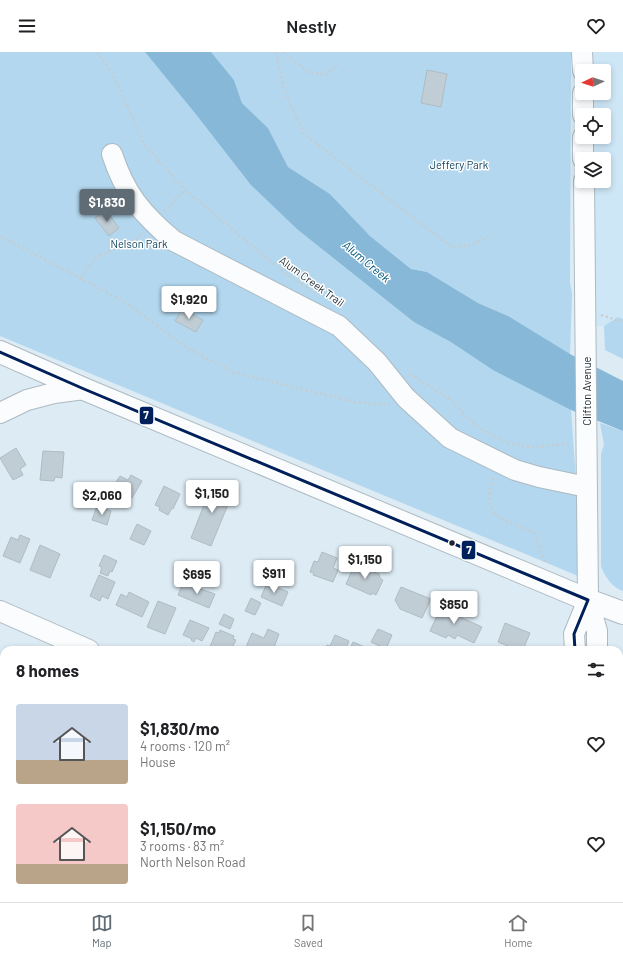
<!DOCTYPE html>
<html lang="en">
<head>
<meta charset="utf-8">
<style>
  body { margin:0; font-family:Barlow,sans-serif; background:#f2f2f2; color:#202124; height:100vh; display:flex; flex-direction:column; font-size:15px; white-space:nowrap }
  * { box-sizing:border-box; margin:0 }
  p { font-size:13px; color:#757577 }
  .icon { flex:none; width:22px; height:22px; fill:none; stroke:currentColor; stroke-width:2; stroke-linecap:round; stroke-linejoin:round }
  .map { position:relative; flex:1; overflow:hidden }
  .panel { position:absolute; left:0px; top:594px; width:623px; height:256px; display:flex; flex-direction:column; background:#fff; border-radius:12px 12px 0 0; box-shadow:0 2px 6px #0003 }
  .panel>* { flex:none }
  .needle { width:26px; rotate:266deg }
  .buttons { position:absolute; left:575px; top:12px; display:grid; gap:8px }
  .buttons a { display:grid; place-items:center; width:36px; height:36px; border-radius:4px; background:#fff; box-shadow:0 2px 6px #0003; font-size:20px }
  .price { position:absolute; translate:-50% -34px; padding:0 9px; border-radius:4px; background:#fff; color:#222; font-size:13px; line-height:26px; filter:drop-shadow(0 1px 2px #0008) }
  .price::after { content:''; position:absolute; left:50%; top:24px; width:12px; height:9px; margin-left:-6px; background:inherit; clip-path:polygon(0 0,100% 0,50% 100%) }
  .price.active { background:#5f6c75; color:#fff }
  ul { padding:0; list-style:none }
  li { display:flex; align-items:center; gap:12px; height:100px; padding:0 16px }
  li span { display:grid; place-items:center; flex:none; width:112px; height:80px; border-radius:4px; color:#555 }
  li>.icon { margin-inline-start:auto }
  span .icon { width:48px; height:48px; fill:#fffc; stroke-width:1 }
  li b { font-size:17px }
  h2 { display:flex; justify-content:space-between; align-items:center; height:48px; padding:0 16px; font-size:17px }
  header { display:flex; justify-content:space-between; align-items:center; height:52px; padding:0 16px; background:#fff; font-size:18px; font-weight:600 }
  .tabs { display:flex; justify-content:space-around; align-items:center; height:56px; border-top:1px solid #e0e0e0; background:#fff; font-size:11px; color:#757577 }
  .tabs a { display:grid; justify-items:center; gap:2px }
  .tabs .active { color:#5f6c75 }
  .map>svg:first-child { display:block }
  .built { fill:#cee7f7 }
  .green { fill:#b2d7ee }
  .water { fill:#87b8d7 }
  .building { fill:#c0cdd5; stroke:#afbcc4 }
  .lines { fill:none; stroke-linecap:round; stroke-linejoin:round }
  .minor-casing { stroke:#adbac2; stroke-width:22 }
  .major-casing { stroke:#adbac2; stroke-width:24 }
  .path { stroke:#c7cccf; stroke-width:2.5; stroke-dasharray:2 3; stroke-linecap:butt }
  .minor { stroke:#fafcfd; stroke-width:20 }
  .major { stroke:#fafcfd; stroke-width:22 }
  .bus-1-casing { stroke:#fff; stroke-width:6 }
  .bus-1 { stroke:#00205b; stroke-width:3 }
  .bus-dot { fill:#1c2831; stroke:#fff; stroke-width:1.5 }
  .labels { text-anchor:middle; dominant-baseline:central; stroke-width:3; stroke-linejoin:round; paint-order:stroke }
  .park-label { font-size:11px; fill:#063d59; stroke:#fff }
  .street-label { font-size:11px; fill:#1c2831; stroke:#fff }
  .water-label { font-size:12px; font-style:italic; fill:#01587f; stroke:#fff }
  .line-badge { stroke:#fff; stroke-width:1.5 }
  .badge-label { font-size:11px; text-anchor:middle; font-weight:bold; fill:#fff }
</style>
</head>
<body>
<header><svg class="icon" aria-label="menu" viewBox="0 0 24 24"><path d="M4 6h16M4 12h16M4 18h16"/></svg>Nestly<svg class="icon" aria-label="heart" viewBox="0 0 24 24"><path d="M12 20l-8-8c-3-5 5-10 8-4 3-6 11-1 8 4z"/></svg></header>
<div class="map">
<svg width="623" height="850" viewBox="0 0 623 850">
  <rect width="100%" height="100%" fill="#dcebf4"/>
  <path class="built" d="M590 0H623V267L618 265 604 274H593L591 129H604V107H591V85H604V63H591L590 41H604V19H590Z"/>
  <path class="green" d="M0 0H145L195 60 408 244 508 264 478 251 427 220 411 217 370 184 330 142 288 115 268 76 242 51 234 28 211 0H571L570 230 572 242 570 302 571 358 583 526 0 284Z
    M618 265 623 267V307L605 298 604 274Z
    M600 371 623 379V539C613 536 604 524 601 514V402L604 393Z"/>
  <path class="water" d="M145 0H211L234 28 242 51 268 76 288 115 330 142 370 184 411 217 427 220 478 251 508 264 570 302 623 329V379L571 358 493 318 451 290 414 270 297 177 251 133 195 61Z"/>
  <path class="building" d="M427 18 447 22 441 55 421 51Z
    M106 158 119 176 109 184 95 166Z
    M182 257 203 268 196 280 175 269Z
    M16 396 26 413 20 417 23 423 13 428 0 406Z
    M43 399 64 400 62 426 55 425 54 429 40 428Z
    M131 423 142 429 132 446 113 435 120 424 128 428Z
    M213 430 234 438 211 494 191 486Z
    M164 434 180 442 173 457 172 456 168 463 159 458 160 455 155 453Z
    M97 454 111 459 107 473 92 468Z
    M137 472 151 479 144 493 130 487Z
    M20 483 30 487 20 511 3 504 11 485 18 488Z
    M40 493 60 502 50 526 30 518Z
    M322 500 337 506 333 516 338 518 333 530 313 523 314 521 310 520 314 509 318 510Z
    M104 503 117 509 112 520 110 519 108 524 100 521 102 515 99 514Z
    M355 512 379 522 380 526 383 528 376 543 372 541 371 543 346 532Z
    M99 523 115 530 108 547 102 544 100 549 90 544Z
    M183 531 215 542 209 556 178 543Z
    M267 531 288 540 282 554 261 545Z
    M401 535 431 547 422 566 400 557 395 548Z
    M129 540 149 550 142 565 116 553 121 542 127 545Z
    M251 546 261 551 255 563 245 559Z
    M158 549 176 556 165 582 147 575Z
    M443 551 459 558 456 563 482 575 474 591 457 583 455 587 448 583 446 586 430 579Z
    M224 562 234 567 230 577 219 572Z
    M190 568 209 576 202 589 196 586 194 590 191 588 192 587 183 583Z
    M505 571 530 581 523 598H517L498 590Z
    M268 577 279 582 273 598H253L246 595 252 581 264 586Z
    M378 577 392 583 386 597 371 590Z
    M220 578 234 584 233 587 236 588 231 598H217L210 595 216 580 219 581Z
    M335 583 349 589 345 598H325L327 593 330 594Z
    M353 590 367 596 366 598H349Z
    M3 707 4 708V728L0 735V712Z
    M199 846H218L221 850H198L196 848Z"/>
  <g class="lines">
    <defs>
      <path id="minor" d="M582 0 583 19
        M583 41V63
        M583 85V107
        M112 102C125 142 142 162 174 189L339 274 377 310 406 346 450 386 515 418 539 425 587 435
        M584 129 588 548 597 579V598
        M0 361 27 348 54 341 84 337
        M0 559 89 598
        M575 598 574 582 588 548
        M0 786 4 790
        M619 786 623 788
        M43 846 44 850
        M291 850 294 846
        M547 850 549 846
        M569 850 571 846"/>
      <path id="major" d="M0 300 84 337 588 548 623 561"/>
    </defs>
    <use href="#minor" class="minor-casing"/>
    <use href="#major" class="major-casing"/>
    <path class="path" d="M97 0 112 20 144 92 185 138 285 221 315 241
      M276 0 284 37 304 82 452 195 472 193 490 184
      M283 0 308 20 326 23 338 12
      M164 159 185 138
      M0 184 125 250 189 297 233 320 354 350 390 353
      M81 227 88 215 98 204 136 188 142 181
      M601 263 623 270
      M410 322 448 346 476 374 508 391 529 395 570 392
      M493 426C481 467 503 467 534 480L545 510"/>
    <use href="#minor" class="minor"/>
    <use href="#major" class="major"/>
    <defs>
      <path id="bus-1" d="M0 300 84 337 588 548
        M575 598 574 582 588 548"/>
    </defs>
    <use href="#bus-1" class="bus-1-casing"/>
    <use href="#bus-1" class="bus-1"/>
  </g>
  <circle class="bus-dot" cx="452" cy="491" r="3.5"/>
  <g class="labels">
    <g class="park-label">
      <text x="459" y="112">Jeffery Park</text>
      <text x="139" y="191">Nelson Park</text>
    </g>
    <g class="street-label">
      <text transform="translate(312 229) rotate(36)">Alum Creek Trail</text>
      <text transform="translate(586 339) rotate(-90)">Clifton Avenue</text>
    </g>
    <g class="water-label">
      <text transform="translate(367 209) rotate(40)">Alum Creek</text>
    </g>
  </g>
  <g class="line-badge">
    <rect x="139" y="354" width="15" height="19" rx="4" fill="#00205b"/>
    <rect x="461" y="488" width="15" height="20" rx="4" fill="#00205b"/>
  </g>
  <g class="badge-label">
    <text x="146" y="367">7</text>
    <text x="469" y="502">7</text>
  </g>
</svg>
<div class="buttons">
<a><svg class="needle" viewBox="-14 -14 28 28"><path d="M0-13l5 13h-10z" fill="#e53935"/><path d="M0 13l5-13h-10z" fill="#757577"/></svg></a>
<a><svg class="icon" aria-label="locate" viewBox="0 0 24 24"><circle cx="12" cy="12" r="6"/><path d="M12 2v4M12 18v4M2 12h4M18 12h4"/></svg></a>
<a><svg class="icon" aria-label="layers" viewBox="0 0 24 24"><path d="M12 4l9 5-9 5-9-5zM3 14l9 5 9-5"/></svg></a>
</div>
<b class="price active" style="left:107px;top:171px">$1,830</b>
<b class="price" style="left:189px;top:268px">$1,920</b>
<b class="price" style="left:212px;top:462px">$1,150</b>
<b class="price" style="left:102px;top:464px">$2,060</b>
<b class="price" style="left:365px;top:528px">$1,150</b>
<b class="price" style="left:274px;top:542px">$911</b>
<b class="price" style="left:197px;top:543px">$695</b>
<b class="price" style="left:454px;top:573px">$850</b>
<section class="panel">
<h2>8 homes<svg class="icon" aria-label="filters" viewBox="0 0 24 24"><path d="M4 7h16M4 17h16"/><circle cx="9" cy="7" r="2"/><circle cx="15" cy="17" r="2"/></svg></h2>
<ul>
<li><span style="background:linear-gradient(#c9d6e8 70%,#b9a48a 0)"><svg class="icon" aria-label="home" viewBox="0 0 24 24"><path d="M3 11l9-7 9 7M6 9v11h12V9"/></svg></span><div><b>$1,830/mo</b><p>4 rooms · 120 m²</p><p>House</p></div><svg class="icon" aria-label="heart" viewBox="0 0 24 24"><path d="M12 20l-8-8c-3-5 5-10 8-4 3-6 11-1 8 4z"/></svg></li>
<li><span style="background:linear-gradient(#f6c9c9 75%,#b9a48a 0)"><svg class="icon" aria-label="home" viewBox="0 0 24 24"><path d="M3 11l9-7 9 7M6 9v11h12V9"/></svg></span><div><b>$1,150/mo</b><p>3 rooms · 83 m²</p><p>North Nelson Road</p></div><svg class="icon" aria-label="heart" viewBox="0 0 24 24"><path d="M12 20l-8-8c-3-5 5-10 8-4 3-6 11-1 8 4z"/></svg></li>
</ul>
</section>
</div>
<nav class="tabs">
<a class="active"><svg class="icon" aria-label="map" viewBox="0 0 24 24"><path d="M3 6l6-2 6 2 6-2v14l-6 2-6-2-6 2zM9 4v14M15 6v14"/></svg>Map</a>
<a><svg class="icon" aria-label="saved" viewBox="0 0 24 24"><path d="M7 4h10v16l-5-4-5 4z"/></svg>Saved</a>
<a><svg class="icon" aria-label="home" viewBox="0 0 24 24"><path d="M3 11l9-7 9 7M6 9v11h12V9"/></svg>Home</a>
</nav>
</body>
</html>
